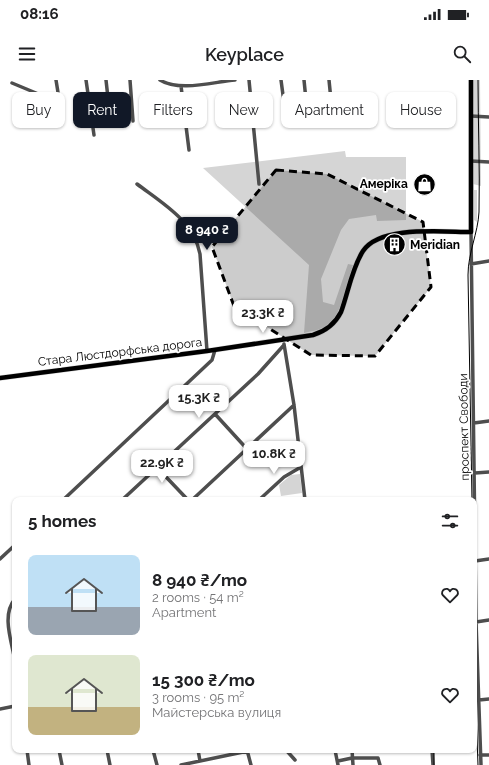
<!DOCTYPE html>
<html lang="en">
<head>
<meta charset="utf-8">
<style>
  body { margin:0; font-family:Raleway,sans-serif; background:#f2f2f2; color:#202124; height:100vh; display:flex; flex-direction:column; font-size:15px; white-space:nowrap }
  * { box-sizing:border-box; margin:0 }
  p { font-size:13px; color:#757577 }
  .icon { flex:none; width:22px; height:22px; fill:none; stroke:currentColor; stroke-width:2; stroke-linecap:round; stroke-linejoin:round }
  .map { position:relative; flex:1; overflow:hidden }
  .drawer { position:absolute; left:12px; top:417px; width:465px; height:256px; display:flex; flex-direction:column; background:#fff; border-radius:8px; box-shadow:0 1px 3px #0004 }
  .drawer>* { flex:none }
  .top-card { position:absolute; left:12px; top:12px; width:465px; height:36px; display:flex; gap:8px }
  .price { position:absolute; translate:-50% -34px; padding:0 9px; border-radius:8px; background:#fff; color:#222; font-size:13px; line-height:26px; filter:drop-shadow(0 1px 2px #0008) }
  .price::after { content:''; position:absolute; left:50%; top:24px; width:12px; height:9px; margin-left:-6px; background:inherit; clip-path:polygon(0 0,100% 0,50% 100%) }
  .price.on { background:#111827; color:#fff }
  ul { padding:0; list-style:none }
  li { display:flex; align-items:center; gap:12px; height:100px; padding:0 16px }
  li span { display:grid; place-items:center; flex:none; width:112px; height:80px; border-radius:8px; color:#555 }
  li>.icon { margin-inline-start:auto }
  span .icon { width:48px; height:48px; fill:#fffc; stroke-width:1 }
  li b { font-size:17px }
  h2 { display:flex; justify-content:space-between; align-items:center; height:48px; padding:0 16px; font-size:17px }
  .tag { padding:0 14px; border-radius:8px; background:#fff; box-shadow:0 1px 3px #0004; font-size:14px; line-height:36px }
  .tag.on { background:#111827; color:#fff }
  .status { display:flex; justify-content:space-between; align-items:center; height:28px; padding:0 20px; background:#fff; direction:ltr }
  .status svg { height:11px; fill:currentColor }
  header { display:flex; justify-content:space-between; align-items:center; height:52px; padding:0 16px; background:#fff; font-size:18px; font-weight:600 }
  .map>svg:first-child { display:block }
  .green { fill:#d5d5d5 }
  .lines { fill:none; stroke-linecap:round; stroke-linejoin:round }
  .major-casing { stroke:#dbdbdb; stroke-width:5.5 }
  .minor { stroke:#4e4e4e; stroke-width:3.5 }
  .major { stroke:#000; stroke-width:4.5 }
  .tram { stroke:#000; stroke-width:1 }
  .marked { fill:#000; fill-opacity:0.2; stroke:#000; stroke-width:3; stroke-dasharray:8 5; stroke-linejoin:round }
  .labels { text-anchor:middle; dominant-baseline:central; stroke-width:3.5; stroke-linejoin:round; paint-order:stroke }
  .poi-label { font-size:12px; font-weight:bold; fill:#000; stroke:#fff; text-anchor:end }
  .street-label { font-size:12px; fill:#000; stroke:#fff }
</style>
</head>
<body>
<div class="status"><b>08:16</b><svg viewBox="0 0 49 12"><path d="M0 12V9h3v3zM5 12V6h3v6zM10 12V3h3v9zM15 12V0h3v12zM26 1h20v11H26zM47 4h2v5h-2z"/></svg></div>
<header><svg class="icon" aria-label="menu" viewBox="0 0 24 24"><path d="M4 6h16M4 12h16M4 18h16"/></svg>Keyplace<svg class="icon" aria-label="search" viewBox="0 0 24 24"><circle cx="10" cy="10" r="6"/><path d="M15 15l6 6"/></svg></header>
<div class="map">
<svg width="489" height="685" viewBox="0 0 489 685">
  <rect width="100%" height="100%" fill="#fff"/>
  <path class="green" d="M472 0H480L481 106 473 104Z
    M345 71 346 77H406V140L377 141 376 135 349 139 341 150 321 199 323 222 334 225 348 184 353 185C348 200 341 237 328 245 320 250 313 251 304 253L309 185 203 88Z
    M474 110H477V142L474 140Z
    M300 394 302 413 281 416 279 405 291 395Z"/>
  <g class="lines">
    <defs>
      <path id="major" d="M0 298 207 271 313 255C326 251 335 244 341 232 348 213 352 188 363 171 380 145 443 152 471 152V0"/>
    </defs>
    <use href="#major" class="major-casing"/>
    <path class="minor" d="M56 0 61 31
      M86 0 94 55
      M106 0 111 45
      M130 0 133 41
      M160 0C179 12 213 2 235 0
      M249 0 259 104
      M281 0 287 45
      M304 0 308 40
      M329 0 332 30
      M12 3 60 23
      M181 6 189 70
      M471 36 489 37
      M471 81 489 82
      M137 104C162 123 194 141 200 174L207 271
      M471 152 476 542 481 685
      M471 184 489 181
      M284 264 294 325 305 420
      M215 334 247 369
      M474 343 489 341
      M148 378 188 420
      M475 393 489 392
      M63 420 212 280 215 270
      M122 420 258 294 284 265
      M192 420 294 325
      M259 420 284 397 301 387
      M0 479 15 465
      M475 481 489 479
      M15 519C1 535 12 562 15 581
      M476 542 489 540
      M479 620 489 619
      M0 629 15 626
      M27 670 29 685
      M59 670 62 685
      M107 670 110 685
      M153 670 157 685
      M198 670 200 681
      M247 670 251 685
      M286 670 295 680
      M335 670 338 685
      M352 670 353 685
      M432 670 433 685
      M480 675H489
      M338 681 352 678H378L380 685
      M181 685 248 671"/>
    <use href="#major" class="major"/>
    <path class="tram" d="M472 420 468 195C468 173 478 153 479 132 480 88 478 44 478 0
      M474 576 478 685
      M434 670V685"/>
  </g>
  <path class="marked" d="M276 90 327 94 423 142 431 207 375 276 311 275 234 226 212 167Z"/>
  <defs>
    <symbol id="shop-disc" viewBox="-11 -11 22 22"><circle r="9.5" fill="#000" stroke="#fff"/><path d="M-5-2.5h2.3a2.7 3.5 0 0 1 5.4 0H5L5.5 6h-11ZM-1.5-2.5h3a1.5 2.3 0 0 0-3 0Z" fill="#fff"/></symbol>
    <symbol id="building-disc" viewBox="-11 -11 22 22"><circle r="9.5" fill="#000" stroke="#fff"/><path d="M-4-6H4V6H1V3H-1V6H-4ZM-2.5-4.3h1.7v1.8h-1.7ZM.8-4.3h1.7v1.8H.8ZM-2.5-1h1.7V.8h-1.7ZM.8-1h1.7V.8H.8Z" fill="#fff"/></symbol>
  </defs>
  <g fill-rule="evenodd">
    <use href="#shop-disc" x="412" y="92" width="25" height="25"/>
    <use href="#building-disc" x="382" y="152" width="25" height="25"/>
  </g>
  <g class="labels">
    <g class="poi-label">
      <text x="408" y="104">Амеріка</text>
      <text x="410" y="165" text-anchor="start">Meridian</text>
    </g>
    <g class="street-label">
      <text transform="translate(120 272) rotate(-7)">Стара Люстдорфська дорога</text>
      <text transform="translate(464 347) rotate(-91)">проспект Свободи</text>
    </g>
  </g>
</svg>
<b class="price on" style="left:207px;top:171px">8 940 ₴</b>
<b class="price" style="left:263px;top:254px">23.3K ₴</b>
<b class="price" style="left:199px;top:339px">15.3K ₴</b>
<b class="price" style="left:274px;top:395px">10.8K ₴</b>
<b class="price" style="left:162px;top:404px">22.9K ₴</b>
<div class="top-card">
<a class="tag">Buy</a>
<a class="tag on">Rent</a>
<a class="tag">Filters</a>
<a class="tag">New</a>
<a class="tag">Apartment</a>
<a class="tag">House</a>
</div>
<section class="drawer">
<h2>5 homes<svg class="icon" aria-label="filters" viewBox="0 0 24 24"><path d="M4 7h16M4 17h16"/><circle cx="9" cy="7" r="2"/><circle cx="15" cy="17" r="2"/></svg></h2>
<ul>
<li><span style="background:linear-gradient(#bfe0f5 65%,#9aa5b1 0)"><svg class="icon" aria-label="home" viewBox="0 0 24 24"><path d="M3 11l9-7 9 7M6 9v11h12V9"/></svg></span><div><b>8 940 ₴/mo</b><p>2 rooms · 54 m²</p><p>Apartment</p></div><svg class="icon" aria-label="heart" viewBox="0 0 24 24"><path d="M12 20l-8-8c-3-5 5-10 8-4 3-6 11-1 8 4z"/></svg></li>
<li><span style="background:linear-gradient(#dfe7d0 65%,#c2b280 0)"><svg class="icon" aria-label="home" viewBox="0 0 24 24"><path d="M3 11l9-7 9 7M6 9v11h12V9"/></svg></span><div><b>15 300 ₴/mo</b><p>3 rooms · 95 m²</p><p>Майстерська вулиця</p></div><svg class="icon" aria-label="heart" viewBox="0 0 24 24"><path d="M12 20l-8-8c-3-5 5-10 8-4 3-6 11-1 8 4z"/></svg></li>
</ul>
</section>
</div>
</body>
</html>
